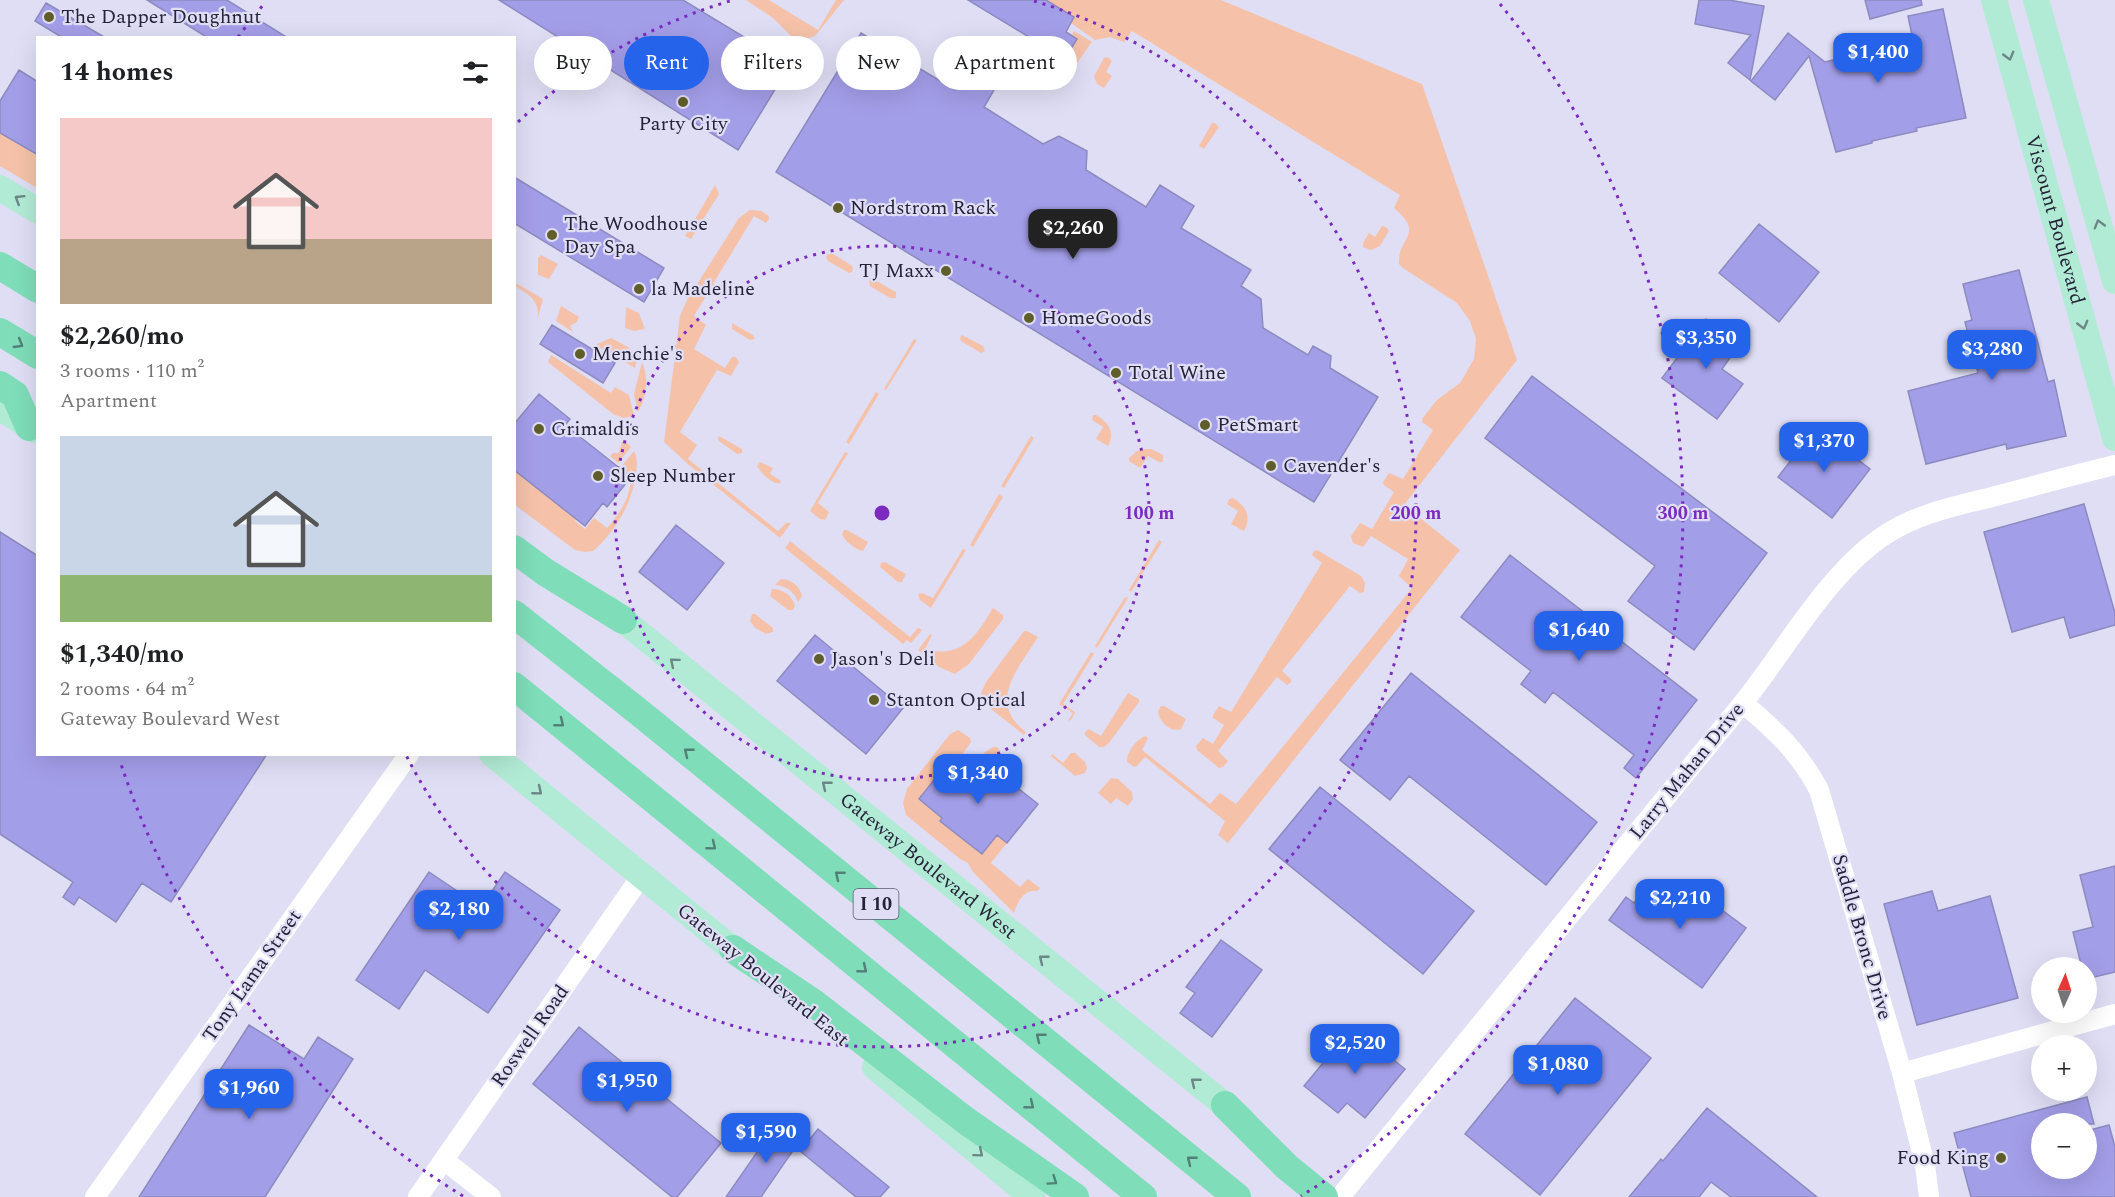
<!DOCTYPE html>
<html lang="en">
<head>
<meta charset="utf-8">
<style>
  body { margin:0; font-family:Spectral,serif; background:#f2f2f2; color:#202124; height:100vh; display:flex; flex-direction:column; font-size:22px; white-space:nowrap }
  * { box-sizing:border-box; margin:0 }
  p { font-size:20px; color:#757577 }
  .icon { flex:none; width:33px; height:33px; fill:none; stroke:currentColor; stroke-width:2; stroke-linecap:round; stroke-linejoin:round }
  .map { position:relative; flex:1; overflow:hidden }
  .details { position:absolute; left:36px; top:36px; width:480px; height:720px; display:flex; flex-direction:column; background:#fff; border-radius:0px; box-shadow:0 6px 24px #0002 }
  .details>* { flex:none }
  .guide { position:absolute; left:534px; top:36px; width:570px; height:54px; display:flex; gap:12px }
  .needle { width:39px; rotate:3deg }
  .controls { position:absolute; left:2031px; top:957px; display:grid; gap:12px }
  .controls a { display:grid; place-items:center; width:66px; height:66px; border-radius:50%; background:#fff; box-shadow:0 6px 24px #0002; font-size:30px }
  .price { position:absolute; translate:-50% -51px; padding:0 14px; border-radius:12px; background:#2563eb; color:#fff; font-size:20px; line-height:39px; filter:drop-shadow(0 2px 3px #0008) }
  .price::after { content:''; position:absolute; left:50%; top:36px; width:18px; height:14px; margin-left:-9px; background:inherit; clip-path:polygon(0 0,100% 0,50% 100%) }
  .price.selected { background:#222; color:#fff }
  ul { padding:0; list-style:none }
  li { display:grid; align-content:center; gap:12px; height:318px; padding:0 24px }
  li span { display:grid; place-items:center; height:186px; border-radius:0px; color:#555 }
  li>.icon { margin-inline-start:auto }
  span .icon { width:108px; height:108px; fill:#fffc; stroke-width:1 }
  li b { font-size:26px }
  h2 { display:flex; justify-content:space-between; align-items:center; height:72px; padding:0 24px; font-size:26px }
  .tag { padding:0 21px; border-radius:27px; background:#fff; box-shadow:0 6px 24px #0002; font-size:21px; line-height:54px }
  .tag.selected { background:#2563eb; color:#fff }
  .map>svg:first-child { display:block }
  .green { fill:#f5c2a9 }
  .building { fill:#a39ee8; stroke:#8d8abf; stroke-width:1.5 }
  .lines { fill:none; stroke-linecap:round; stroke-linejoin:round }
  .minor { stroke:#fff; stroke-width:20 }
  .major { stroke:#b2ebd5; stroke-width:26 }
  .highway { stroke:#7fddb9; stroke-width:28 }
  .oneway { stroke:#6b8786 }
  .oneway2 { stroke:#528078 }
  .ring { fill:none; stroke:#7b2cbf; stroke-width:3; stroke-dasharray:3 6 }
  .poi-dot { fill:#5f5d29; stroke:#dfdef5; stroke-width:2 }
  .labels { text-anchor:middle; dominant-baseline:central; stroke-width:4.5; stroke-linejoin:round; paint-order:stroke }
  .shield { fill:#dfdef5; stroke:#5c5b71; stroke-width:1.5 }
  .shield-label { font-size:18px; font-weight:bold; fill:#242338 }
  .poi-label { font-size:20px; fill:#242338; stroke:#dfdef5; text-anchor:start }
  .street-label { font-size:20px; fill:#242338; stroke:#dfdef5 }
  .centre { fill:#7b2cbf; stroke:#dfdef5; stroke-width:3 }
  .ring-label { font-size:18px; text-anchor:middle; font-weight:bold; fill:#7b2cbf; stroke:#dfdef5; stroke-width:4.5; stroke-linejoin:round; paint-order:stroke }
</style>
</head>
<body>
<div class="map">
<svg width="2115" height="1197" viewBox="0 0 2115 1197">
  <rect width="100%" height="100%" fill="#dfdef5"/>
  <path class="green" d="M746 0H769L818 30 836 0H844L815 36 803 40 791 36 773 18Z
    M1046 0H1221L1422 84 1517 360 1404 505 1460 550 1228 843 1218 835 1225 821 1145 757 1137 766 1134 767 1127 762C1126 753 1137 738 1146 736L1148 738 1142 750 1210 804 1220 793 1236 804 1241 798 1412 588 1399 576 1408 559 1371 536 1363 547 1353 543 1351 536 1360 523 1372 529 1394 492 1384 485 1383 482 1389 473 1403 479 1433 430 1422 422V419L1437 400 1460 383 1474 359 1476 339 1470 321 1457 303 1403 268 1399 264C1397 237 1426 235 1394 208L1400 195 1132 31 1124 42 1110 37 1095 40 1071 23 1074 17Z
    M1074 31 1092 42 1077 63 1066 65 1061 60 1063 58H1065L1077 39 1072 35Z
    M1107 57 1112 61 1106 72 1112 76 1104 88 1097 84 1094 76 1104 58Z
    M1212 123H1215L1219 127 1204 149 1199 146Z
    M0 133 37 155V188L0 166Z
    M715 185 719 194 691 239 685 236Z
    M750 210 761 211 769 216V219L766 223 754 216 713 284 723 291 722 296 718 297 709 291 694 316 706 325 694 349 725 368 732 357H736L739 362 731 376 717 370 680 432 697 445 688 459 778 531 786 523H791L780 538 689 465 664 442 680 316 687 300 739 218Z
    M1382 226 1386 227 1389 231 1380 246 1371 250 1363 247V243L1369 233 1375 237Z
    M828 254H833L851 265 853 268 852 272 849 273 828 261 826 257Z
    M541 255 558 264 549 279 538 275V258Z
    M873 279 896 292V298H890L870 286 869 281Z
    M514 282 543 299 537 321C541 302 530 295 515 286Z
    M561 306 579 317 577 322 570 326 573 332 556 321Z
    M626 307 639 313 645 329 634 331 625 328Z
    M732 323 753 335 755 339 750 340 732 329Z
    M962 335 983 346 985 351 981 353 961 341 960 338Z
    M611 338 628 347 638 356 635 368 595 345Z
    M914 339 917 340 886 390 884 389Z
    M551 355 611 393 615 387 629 395 634 416 623 418 613 414 548 362Z
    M642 362C649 378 647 397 638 412L634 394Z
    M876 392 879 394 849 444 846 442Z
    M1093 415H1096C1108 422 1116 432 1108 446L1096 439 1103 427 1092 420Z
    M719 436 742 449V453L737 454 719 441 718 439Z
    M1031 436 1034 438 1004 488 1001 486Z
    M622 442H626L631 447 618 463 610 456 613 453H619Z
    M1144 449H1151L1163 455V462H1159L1148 456 1140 468 1129 461V458L1137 451Z
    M634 451C638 458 637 465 636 474 632 503 616 531 593 551L585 552 575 550 515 505 516 471 576 519 575 521 585 529 594 518 607 528C621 512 630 498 631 477L620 468Z
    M845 452 848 453 818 503 829 512 825 520 820 519 810 511Z
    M760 462 773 468 770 474 780 480 781 483C773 485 761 473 757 466Z
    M999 494 1003 497 973 547 970 545Z
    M1233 498C1246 506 1252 516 1244 531L1231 524 1238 511 1227 504 1229 499Z
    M844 530H847L868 542 863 551C856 550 844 541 842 534Z
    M1159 540 1162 542 1131 592 1129 590Z
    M790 541 910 637 918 628 922 630 911 643 907 640 903 644 785 548Z
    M963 549 966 550 931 608 920 600 918 594 922 593 933 598Z
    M1317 550 1361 576 1365 583 1364 592 1360 593 1350 586 1282 671 1291 679V682L1287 685 1277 677 1218 751 1228 761 1223 767 1219 768 1197 750 1196 746 1203 738 1213 744 1224 725 1213 718V715L1219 706 1231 712 1322 563 1312 555 1314 551Z
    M885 562 906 574 902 582H898L880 567 881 563Z
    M781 579C791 579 800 586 802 596L798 602C794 591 786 586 775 585Z
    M772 589C783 589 792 595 795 606L793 610H788L770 596Z
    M1125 597 1128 598 1097 648 1095 646Z
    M993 608 1003 615V619L969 664 955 674 939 667 918 650 930 634 932 635 925 649C962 659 976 636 993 608Z
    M752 614H755L773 628V632L766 634 755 628 750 621Z
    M1024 631H1027L1038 637C1019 668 986 702 1026 732L1024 735 991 709 981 693 986 682Z
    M1091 652 1094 654 1063 704 1075 712 1071 720 1068 721 1073 713 1059 704Z
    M1128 693 1139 699V702L1109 743 1104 747H1099L1085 735V732L1089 729 1101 736Z
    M1161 706H1164L1186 719 1181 729C1171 733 1159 722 1158 711Z
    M958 730 970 738 971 742 948 775 942 771 919 800 942 818 940 821 982 854 997 835 1007 843 991 863 1020 887 1028 879 1040 888 1037 891C1024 889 1018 901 1014 913L973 872 968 863 960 859 906 815 903 803 907 789 950 734Z
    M993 747H997L1000 751 989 765 996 771 988 781 974 767 985 752Z
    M1071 753H1075L1085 762 1087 768 1085 773 1075 776 1051 756 1052 754 1063 763Z
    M1111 778 1118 779 1132 792 1133 799 1128 806 1116 798 1111 804 1098 793Z"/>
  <path class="building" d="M147 0H227L288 38H208Z
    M499 0H683L790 65 738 150Z
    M968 0H1046L1074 17 1066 32 1077 39 1065 59Z
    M1699 0H1729L1764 6 1750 80 1728 63 1751 35 1695 24Z
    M1865 0H1921L1922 5 1870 19Z
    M46 3 106 38H63L35 21Z
    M1943 9 1966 118 1916 128 1917 131 1872 141V143L1836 152 1809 56 1775 100 1751 81 1788 33 1825 62 1913 40 1908 16Z
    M861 33 955 90 966 73 994 90 984 107 1043 144 1059 136 1087 151 1086 170 1146 207 1160 185 1194 206 1181 228 1251 270 1241 286 1261 299 1263 328 1308 355 1313 346 1331 356 1330 368 1378 397 1314 502 776 172Z
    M19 70 38 82V155L0 133V101Z
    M514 177 664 268 644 302 514 223Z
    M1759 224 1819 272 1779 322 1719 273Z
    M2019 270 2048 382 2054 380 2066 436 2007 449 2006 444 1926 464 1908 391 1978 373 1965 322 1972 320 1963 284Z
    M1706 319 1740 344 1722 369 1743 384 1717 419 1662 378Z
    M552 325 615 363 603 383 540 344Z
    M1532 376 1767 553 1694 650 1628 601 1655 566 1485 438Z
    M539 394 570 419 565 425 631 477 607 507 603 503 585 526 514 470V424Z
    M1816 428 1870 469 1832 518 1778 477Z
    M2084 504 2115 613V625L2070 638 2064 617 2012 632 1984 532Z
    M676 525 724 563 687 610 639 572Z
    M0 532 38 556V754H267L171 902 142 883 116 922 79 897 74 905 63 897 73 882 0 834Z
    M1510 555 1697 700 1636 778 1624 768 1634 755 1553 692 1545 703 1521 684 1531 671 1461 617Z
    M815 635 903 708 866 754 777 681Z
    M1411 673 1597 822 1546 885 1409 776 1390 800 1340 760Z
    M962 757 993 782 1000 774 1038 804 1007 843 997 835 982 854 940 821 942 818 919 799 942 770 948 775Z
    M1320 787 1474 911 1423 974 1269 849Z
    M2115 866V972L2086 979V968H2082L2073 932 2093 927 2080 875Z
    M429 872 481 907 505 872 560 910 488 1013 425 970 399 1009 356 980Z
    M1651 880 1671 894 1676 887 1690 898 1695 890 1746 928 1702 988 1609 920 1626 897 1634 903Z
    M1932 891 1938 911 1990 896 2018 998 1917 1025 1884 904Z
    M1221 940 1262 970 1212 1037 1180 1013 1195 993 1186 987Z
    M1575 998 1651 1058 1540 1195 1465 1134Z
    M249 1025 304 1059 318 1037 353 1059 265 1197H139Z
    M579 1027 721 1143 677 1197H672L533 1084Z
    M1353 1027 1405 1069 1365 1118 1347 1103 1338 1113 1304 1086Z
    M2087 1097 2094 1124H2042V1168H2086V1131L2109 1125 2115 1147V1197H1971L1954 1133Z
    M1707 1108 1817 1197H1731L1711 1182 1699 1197H1629L1661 1159 1663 1161Z
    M778 1122 801 1139 761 1197H726Z
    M818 1129 889 1187 880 1197H856L800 1151Z"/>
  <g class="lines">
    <path class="minor" d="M1743 703C1776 731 1799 752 1819 790L1902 1073 1925 1165 1929 1197
      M1902 1073 2115 1014
      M444 1160 491 1197
      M95 1197 409 754
      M418 1197 642 875
      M1340 1197C1472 1034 1605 872 1738 709 1784 654 1827 571 1888 533 1920 513 1956 506 1992 497 2033 486 2074 475 2115 465"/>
    <g class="major">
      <path id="s1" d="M1994 0 2115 438"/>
      <path d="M2036 0 2115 281"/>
      <path d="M0 188 38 211"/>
      <path d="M0 408 35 430"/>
      <path id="s2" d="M608 608 1241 1118"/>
      <path d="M492 754 747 961"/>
      <path d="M875 1067 1032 1197"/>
    </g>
    <path class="highway" d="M0 266 38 289
      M0 332 38 355
      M0 385 15 395 29 427
      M514 549 545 572 623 620
      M514 614 635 709 1237 1197
      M514 686 1143 1197
      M733 949 815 1004 965 1120 1075 1197
      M1225 1105 1287 1167 1324 1197"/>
  </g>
  <defs><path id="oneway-chevron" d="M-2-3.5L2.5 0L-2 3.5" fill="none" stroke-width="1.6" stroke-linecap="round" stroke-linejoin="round" transform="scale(1.5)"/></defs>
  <g class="oneway">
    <use href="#oneway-chevron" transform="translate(2009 56) rotate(75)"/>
    <use href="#oneway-chevron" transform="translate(19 199) rotate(-148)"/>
    <use href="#oneway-chevron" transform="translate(2099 224) rotate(-106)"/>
    <use href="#oneway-chevron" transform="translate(2083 325) rotate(75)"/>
    <use href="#oneway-chevron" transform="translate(674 662) rotate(-140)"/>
    <use href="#oneway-chevron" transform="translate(826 785) rotate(-141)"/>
    <use href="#oneway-chevron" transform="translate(538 791) rotate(39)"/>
    <use href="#oneway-chevron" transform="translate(1043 959) rotate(-141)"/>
    <use href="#oneway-chevron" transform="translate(1195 1082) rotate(-141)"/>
    <use href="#oneway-chevron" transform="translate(979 1153) rotate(40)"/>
  </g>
  <g class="oneway2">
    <use href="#oneway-chevron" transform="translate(19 344) rotate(31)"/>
    <use href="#oneway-chevron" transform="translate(560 723) rotate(39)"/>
    <use href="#oneway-chevron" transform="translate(688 752) rotate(-141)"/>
    <use href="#oneway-chevron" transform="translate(712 846) rotate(39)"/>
    <use href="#oneway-chevron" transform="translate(839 875) rotate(-141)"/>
    <use href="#oneway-chevron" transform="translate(863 969) rotate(39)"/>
    <use href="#oneway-chevron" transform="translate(1040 1037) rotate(-141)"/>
    <use href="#oneway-chevron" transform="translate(1030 1105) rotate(39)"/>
    <use href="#oneway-chevron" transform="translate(1191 1160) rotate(-141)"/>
    <use href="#oneway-chevron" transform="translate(1053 1181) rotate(35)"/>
  </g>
  <g class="ring">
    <circle cx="882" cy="513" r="267"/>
    <path d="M518 122A534 534 0 0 1 730 1M1034 1A534 534 0 1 1 406 755"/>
    <path d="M463 1196A801 801 0 0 1 120 761M238 37A801 801 0 0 1 264 4M1500 4A801 801 0 0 1 1301 1196"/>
  </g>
  <g class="poi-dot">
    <circle cx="49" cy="17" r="6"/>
    <circle cx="683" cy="102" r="6"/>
    <circle cx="838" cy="208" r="6"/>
    <circle cx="552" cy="235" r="6"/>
    <circle cx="946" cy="271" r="6"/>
    <circle cx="639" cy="289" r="6"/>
    <circle cx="1029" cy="318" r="6"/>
    <circle cx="580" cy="354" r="6"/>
    <circle cx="1116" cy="373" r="6"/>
    <circle cx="1205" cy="425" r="6"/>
    <circle cx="539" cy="429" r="6"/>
    <circle cx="1271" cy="466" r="6"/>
    <circle cx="598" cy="476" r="6"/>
    <circle cx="819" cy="659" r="6"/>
    <circle cx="874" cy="700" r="6"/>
    <circle cx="2001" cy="1158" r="6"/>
  </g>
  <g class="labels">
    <rect class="shield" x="853.5" y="889" width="45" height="30" rx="4.5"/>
    <g class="shield-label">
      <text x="876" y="904">I 10</text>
    </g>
    <g class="poi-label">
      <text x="61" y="17">The Dapper Doughnut</text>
      <text x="683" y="124" text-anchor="middle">Party City</text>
      <text x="850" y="208">Nordstrom Rack</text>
      <text x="564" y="224">The Woodhouse<tspan x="564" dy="23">Day Spa</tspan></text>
      <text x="934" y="271" text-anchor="end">TJ Maxx</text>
      <text x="651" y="289">la Madeline</text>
      <text x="1041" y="318">HomeGoods</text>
      <text x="592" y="354">Menchie's</text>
      <text x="1128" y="373">Total Wine</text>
      <text x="1217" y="425">PetSmart</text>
      <text x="551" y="429">Grimaldis</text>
      <text x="1283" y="466">Cavender's</text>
      <text x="610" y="476">Sleep Number</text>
      <text x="831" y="659">Jason's Deli</text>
      <text x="886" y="700">Stanton Optical</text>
      <text x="1989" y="1158" text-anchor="end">Food King</text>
    </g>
    <g class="street-label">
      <text stroke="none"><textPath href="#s1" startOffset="228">Viscount Boulevard</textPath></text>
      <text transform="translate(1687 771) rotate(-51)">Larry Mahan Drive</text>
      <text stroke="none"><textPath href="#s2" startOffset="411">Gateway Boulevard West</textPath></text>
      <text transform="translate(1862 937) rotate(74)">Saddle Bronc Drive</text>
      <text transform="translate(763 975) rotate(39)">Gateway Boulevard East</text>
      <text transform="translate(252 976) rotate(-55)">Tony Lama Street</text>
      <text transform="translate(530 1036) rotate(-55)">Roswell Road</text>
    </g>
  </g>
  <circle cx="882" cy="513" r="9" class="centre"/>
  <g class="ring-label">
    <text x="1149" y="519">100 m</text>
    <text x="1416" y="519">200 m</text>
    <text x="1683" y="519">300 m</text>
  </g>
</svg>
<div class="controls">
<a><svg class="needle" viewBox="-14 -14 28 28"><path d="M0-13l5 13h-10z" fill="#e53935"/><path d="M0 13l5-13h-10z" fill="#757577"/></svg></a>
<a>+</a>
<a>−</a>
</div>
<b class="price" style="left:1878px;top:84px">$1,400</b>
<b class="price selected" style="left:1073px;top:260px">$2,260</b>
<b class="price" style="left:1706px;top:370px">$3,350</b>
<b class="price" style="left:1992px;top:381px">$3,280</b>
<b class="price" style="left:1824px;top:473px">$1,370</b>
<b class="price" style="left:1579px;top:662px">$1,640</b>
<b class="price" style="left:978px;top:805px">$1,340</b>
<b class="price" style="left:1680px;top:930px">$2,210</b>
<b class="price" style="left:459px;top:941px">$2,180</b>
<b class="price" style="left:1355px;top:1075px">$2,520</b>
<b class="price" style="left:1558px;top:1096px">$1,080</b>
<b class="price" style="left:627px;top:1113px">$1,950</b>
<b class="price" style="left:249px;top:1120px">$1,960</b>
<b class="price" style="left:766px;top:1164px">$1,590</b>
<div class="guide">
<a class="tag">Buy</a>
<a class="tag selected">Rent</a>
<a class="tag">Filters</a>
<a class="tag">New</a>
<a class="tag">Apartment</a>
</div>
<section class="details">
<h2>14 homes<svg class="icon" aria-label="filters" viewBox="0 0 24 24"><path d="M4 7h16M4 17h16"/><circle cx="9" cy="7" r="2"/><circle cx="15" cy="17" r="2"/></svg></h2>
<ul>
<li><span style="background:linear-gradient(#f6c9c9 65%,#b9a48a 0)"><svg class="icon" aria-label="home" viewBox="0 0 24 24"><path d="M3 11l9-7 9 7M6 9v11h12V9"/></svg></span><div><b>$2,260/mo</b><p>3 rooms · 110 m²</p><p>Apartment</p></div></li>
<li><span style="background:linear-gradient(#c9d6e8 75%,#8fb573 0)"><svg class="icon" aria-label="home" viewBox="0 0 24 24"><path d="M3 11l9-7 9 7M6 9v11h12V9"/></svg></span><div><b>$1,340/mo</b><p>2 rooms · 64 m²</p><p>Gateway Boulevard West</p></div></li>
</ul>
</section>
</div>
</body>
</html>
